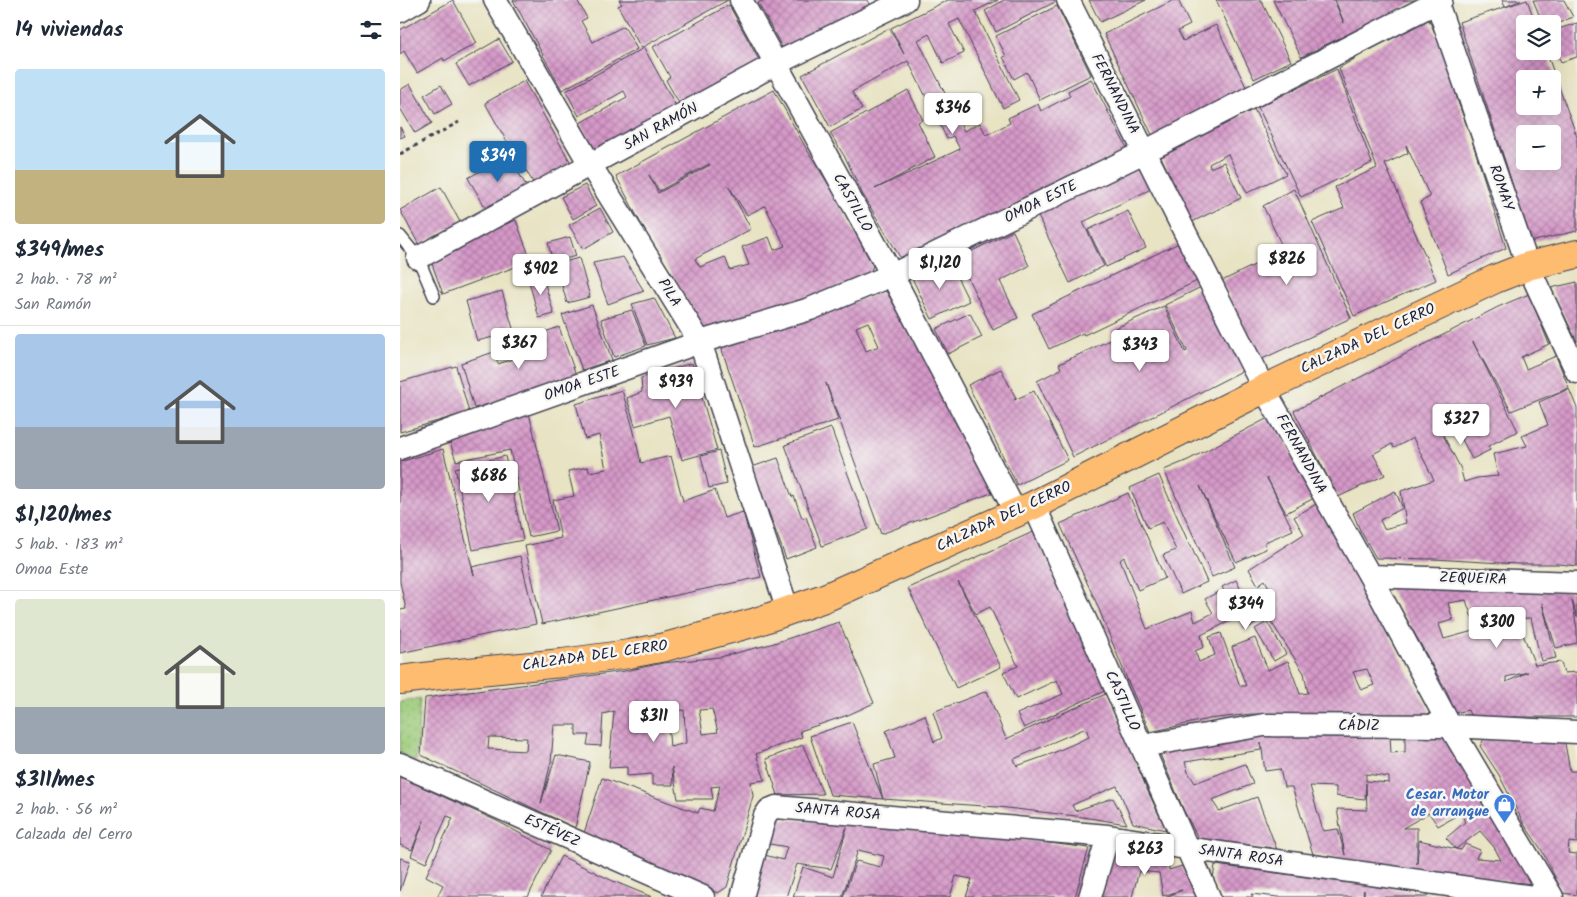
<!DOCTYPE html>
<html lang="es">
<head>
<meta charset="utf-8">
<style>
  body { margin:0; font-family:Kalam,sans-serif; background:#f6f6f7; color:#1f2937; height:100vh; display:flex; flex-direction:column; font-size:19px; white-space:nowrap }
  * { box-sizing:border-box; margin:0 }
  p { font-size:16px; color:#747a83 }
  .icon { flex:none; width:28px; height:28px; fill:none; stroke:currentColor; stroke-width:2; stroke-linecap:round; stroke-linejoin:round }
  .map { position:relative; flex:1; overflow:hidden }
  .panel { display:flex; flex-direction:column; background:#fff; width:400px }
  .panel>* { flex:none }
  .tools { position:absolute; left:1116px; top:15px; display:grid; gap:10px }
  .tools a { display:grid; place-items:center; width:45px; height:45px; border-radius:5px; background:#fff; box-shadow:0 5px 20px #0002; font-size:25px }
  .price { position:absolute; translate:-50% -42px; padding:0 11px; border-radius:5px; background:#fff; color:#222; font-size:16px; line-height:32px; filter:drop-shadow(0 1px 2px #0008) }
  .price::after { content:''; position:absolute; left:50%; top:30px; width:15px; height:11px; margin-left:-8px; background:inherit; clip-path:polygon(0 0,100% 0,50% 100%) }
  .price.on { background:#1f6fb2; color:#fff }
  ul { padding:0; list-style:none }
  li { display:grid; align-content:center; gap:10px; height:265px; padding:0 15px }
  li+li { border-top:1px solid #e0e1e3 }
  li span { display:grid; place-items:center; height:155px; border-radius:5px; color:#555 }
  li>.icon { margin-inline-start:auto }
  span .icon { width:90px; height:90px; fill:#fffc; stroke-width:1 }
  li b { font-size:21px }
  h2 { display:flex; justify-content:space-between; align-items:center; height:60px; padding:0 15px; font-size:21px }
  main { display:flex; flex:1; min-height:0 }
  .map>svg:first-child { display:block }
  .grass { fill:url(#grass-dots); stroke:#5e765a }
  .building { fill:url(#building-cross-hatch); fill-rule:evenodd }
  .lines { fill:none; stroke-linecap:round; stroke-linejoin:round }
  .lane-casing { stroke:#403f4f; stroke-width:14 }
  .street-casing { stroke:#403f4f; stroke-width:25 }
  .primary-casing { stroke:#403f4f; stroke-width:30 }
  .path { stroke:#403f4f; stroke-width:3; stroke-dasharray:4 4; stroke-linecap:butt }
  .lane { stroke:#fff; stroke-width:11 }
  .street { stroke:#fff; stroke-width:22 }
  .primary { stroke:#febc70; stroke-width:28 }
  .labels { text-anchor:middle; dominant-baseline:central; stroke-width:5; stroke-linejoin:round; paint-order:stroke }
  .street-label { font-size:15px; fill:#22223b; stroke:#f6f6f2 }
  .shop-label { font-size:15px; font-weight:bold; fill:#366cbe; stroke:#f6f6f2; text-anchor:end }
</style>
</head>
<body>
<main>
<section class="panel">
<h2>14 viviendas<svg class="icon" aria-label="filters" viewBox="0 0 24 24"><path d="M4 7h16M4 17h16"/><circle cx="9" cy="7" r="2"/><circle cx="15" cy="17" r="2"/></svg></h2>
<ul>
<li><span style="background:linear-gradient(#bfe0f5 65%,#c2b280 0)"><svg class="icon" aria-label="home" viewBox="0 0 24 24"><path d="M3 11l9-7 9 7M6 9v11h12V9"/></svg></span><div><b>$349/mes</b><p>2 hab. · 78 m²</p><p>San Ramón</p></div></li>
<li><span style="background:linear-gradient(#a9c7e8 60%,#9aa5b1 0)"><svg class="icon" aria-label="home" viewBox="0 0 24 24"><path d="M3 11l9-7 9 7M6 9v11h12V9"/></svg></span><div><b>$1,120/mes</b><p>5 hab. · 183 m²</p><p>Omoa Este</p></div></li>
<li><span style="background:linear-gradient(#dfe7d0 70%,#9aa5b1 0)"><svg class="icon" aria-label="home" viewBox="0 0 24 24"><path d="M3 11l9-7 9 7M6 9v11h12V9"/></svg></span><div><b>$311/mes</b><p>2 hab. · 56 m²</p><p>Calzada del Cerro</p></div></li>
</ul>
</section>
<div class="map">
<svg width="1177" height="897" viewBox="0 0 1177 897">
  <defs>
    <pattern id="grass-dots" width="8" height="8" patternUnits="userSpaceOnUse" patternTransform="scale(1.25)"><rect width="8" height="8" fill="#9bca78"/><path d="M2 2h.1M6 6h.1" fill="none" stroke="#85ad69" stroke-width="1.8" stroke-linecap="round"/></pattern>
    <pattern id="building-cross-hatch" width="8" height="8" patternUnits="userSpaceOnUse" patternTransform="scale(1.25)"><rect width="8" height="8" fill="#d699c8"/><path d="M0 0l8 8M0 8l8-8" fill="none" stroke="#ad7ca4"/></pattern>
  </defs>
  <rect width="100%" height="100%" fill="#f6f6f2"/>
  <filter id="ink" filterUnits="userSpaceOnUse"><feTurbulence type="fractalNoise" baseFrequency=".02" numOctaves="2"/><feDisplacementMap in="SourceGraphic" scale="10" xChannelSelector="R" yChannelSelector="G"/><feConvolveMatrix kernelMatrix="1 2 1 2 8 2 1 2 1" color-interpolation-filters="sRGB"/></filter>
  <filter id="wash" filterUnits="userSpaceOnUse"><feTurbulence type="fractalNoise" baseFrequency=".0096" numOctaves="4" result="noise"/><feDisplacementMap in="SourceGraphic" scale="20" xChannelSelector="R" yChannelSelector="G"/><feGaussianBlur stdDeviation="1.12" result="paint"/><feColorMatrix in="noise" values="0 0 0 0 0 0 0 0 0 0 0 0 0 0 0 0 0 1.4 0 .05"/><feComposite in="paint" operator="in"/></filter>
  <g filter="url(#wash)">
    <rect width="100%" height="100%" fill="#e8e3c3"/>
    <path class="grass" d="M20 699 16 761 0 754V702Z"/>
    <g id="blocks">
      <path class="building" d="M53 0 77 43 44 61 43 58 17 73 4 51 0 54V30Z
        M113 0H177L187 18 181 21 193 42 224 26 237 49 162 90Z
        M219 0H328L241 48 218 6 222 4Z
        M364 0H468L470 5 383 49 358 3Z
        M548 0H598L575 11 619 100 603 108 559 19 549 24 564 53 543 63 529 34 518 40 564 131 580 123 586 135 610 123 608 118 638 104 641 111 670 96 668 91 691 79 728 150 503 262 463 195 446 159 430 133 508 90 523 120 518 122 535 157 475 189 560 149 553 136 547 139 508 61 452 92 462 109 430 127 402 75 489 28 504 54 491 28Z
        M604 0H654L655 2 596 32 585 11Z
        M689 0H746L700 22Z
        M774 0H778L790 25 778 31 783 41 816 25 849 93 754 139 704 34Z
        M816 0H861L891 61 854 79Z
        M873 0H934L944 23 935 0H1018L901 57Z
        M1102 0H1121L1105 7Z
        M1127 0 1136 24H1125V51H1146L1177 137V231L1130 242 1106 164 1059 22ZM1125 79H1152V106H1125ZM1125 134H1152V161H1125Z
        M1133 0H1164L1173 17 1152 26V24H1143Z
        M329 5 360 62 280 105 266 80 270 77 253 47Z
        M657 6 691 75 640 100 627 72 614 79 603 57 606 56 596 36Z
        M1021 20H1029L1045 55 1058 102 1071 137 1106 248 1048 274 1020 202 1030 197 1006 145 1008 153 985 164 1036 280 954 316 912 222 944 208 935 187 977 168 939 68Z
        M1177 23V57L1161 62 1152 42V31Z
        M99 39 112 61 69 86 56 64Z
        M244 48 276 106 195 151 180 123 227 97 224 91 179 116 166 91Z
        M937 69 972 163 901 197 858 107Z
        M124 81 171 163 134 184 113 148 111 149 85 103Z
        M10 84 32 123 15 133 0 108V90Z
        M41 85 52 104 35 114 24 95Z
        M374 90 406 148 435 195 473 266 469 275 414 297 394 302 306 333 274 278 250 241 216 176ZM309 164 310 165 258 193 249 175 259 191ZM328 185 347 215 365 206 385 246 374 250 369 237 342 247 349 265 330 270 325 257 300 267 295 259 351 229Z
        M854 109 886 174 847 193 828 154 809 164 810 168 824 162 841 198 792 222 761 157Z
        M0 127 5 136 0 138Z
        M108 155 127 187 87 210 68 178Z
        M739 165 751 189 683 222 704 266 670 283 637 214Z
        M185 185 196 206 173 219 161 197Z
        M41 187 60 222 19 245 0 210Z
        M894 189 951 318 860 360 822 281 883 251 890 263 863 206Z
        M200 208 213 232 183 249 169 225Z
        M728 211 746 248 706 267 688 230Z
        M116 220 131 261 43 294 29 256Z
        M613 231 629 266 600 281 618 318 593 330 558 258Z
        M170 237 176 256 153 262 148 243Z
        M779 243 797 281 684 335 683 333 649 349 632 314Z
        M223 257 244 291 208 304 193 263Z
        M179 258 190 297 167 303 156 264Z
        M549 261 569 301 532 319 512 278Z
        M142 274 154 314 139 318 128 278Z
        M1177 282V342L1151 288Z
        M803 286 844 370 673 457 637 381 661 369 659 364 714 338 711 330 764 306 785 352 787 351 765 305Z
        M102 291 114 332 77 341 66 301Z
        M486 291 539 382 594 492 481 534 426 383 438 420 355 447 322 350 324 344ZM468 322 479 346 466 351 456 327Z
        M1129 294 1149 344 1121 357 1126 369 1156 356 1169 388 1111 411 1073 342 1118 431 1088 446 1090 450 1072 459 1055 426 1042 433 1060 467 1064 482 1077 478 1098 476 1093 454 1127 446 1122 436 1148 425 1139 402 1169 389 1177 408V566L1159 564H1118L1034 559 976 558 960 530 953 513 995 491 1003 508 980 520 984 529 1006 523 1001 491 1034 480 1013 438 994 448 992 444 973 454 985 475 938 497 894 411 1098 307Z
        M254 298 275 338 247 345 232 304Z
        M192 305 212 360 182 370 162 315Z
        M232 310 246 346 214 357 201 319Z
        M570 313 582 337 548 354 536 329Z
        M159 327 176 375 110 398 74 408 61 363 94 352 98 364 130 353 125 339Z
        M292 363 317 450 282 460 269 416 235 426 227 398 242 392 241 378Z
        M56 366 69 412 0 432V382Z
        M601 369 616 398 614 400 634 391 668 460 617 485 568 385Z
        M222 390 233 428 241 463 271 456 283 501 315 490 324 518 343 512 361 577 142 624 125 546 161 538 153 500 174 496 168 471 188 467 189 472 206 469 199 435 185 439 176 404Z
        M129 413 157 531 129 537 110 450 56 461 50 442Z
        M872 416 914 498 886 513 867 478 893 530 865 542 866 549 836 562 800 486 835 567 812 577 764 470 788 460Z
        M431 428 468 529 422 546 385 445Z
        M43 449 74 575 72 567 120 556 136 624 0 653V610L6 609 0 582V462Z
        M319 451 327 484 309 488 301 456Z
        M105 456 123 540 73 550 55 468Z
        M378 458 392 497 394 496 402 518 406 517 417 547 386 559 352 467Z
        M759 475 789 544H790L807 582 781 594 763 555 776 550 763 522 748 528 730 488Z
        M728 493 765 578 738 590 724 557 720 560 747 629 792 611 795 622 813 613 805 599 818 592 832 620 801 635 804 647 795 651 799 662 815 655 809 637 821 633 840 686H846L832 647 855 638 868 670 888 661 900 694 908 693 904 673 861 606 874 597 865 580 858 585 849 569 904 534 894 517 918 503 1030 712 1025 718 851 714 809 719 750 732 727 679 696 602 660 524ZM967 669 974 685 961 690 953 672Z
        M633 532 657 577 709 689 624 728 617 714 663 694 657 680 616 699 603 672 618 666 590 607 576 614 558 582 601 667 556 688 508 588Z
        M836 580 857 623 844 630 822 587Z
        M986 582 1177 592V617L1172 600 1177 629V643L1156 648 1142 603 1156 658 1141 661 1131 618 1117 619 1114 612 1074 620 1071 615 1066 600 1048 603 1053 620 1039 624 1044 639 1117 619 1135 665 1161 662 1164 673 1177 672V717H1113L1072 720 1068 710 1055 713 1047 692ZM1128 672 1106 682V677Z
        M439 622 474 703 448 715 400 731 402 737 356 754 365 780 351 782 353 796 327 887 318 893 293 883 184 833 202 778 298 813 300 808 313 811 320 786 311 787 313 799H278L272 767 273 785H252V774L227 776V767L209 768 214 711 203 714 201 746 187 745 189 735H176V725H154L151 762 141 803 156 755 190 762 175 828 21 755 25 698 225 671 263 663 320 657 371 644ZM312 709 318 732 303 734 299 710ZM284 710 286 743 270 747 267 712ZM89 737 127 738 126 751 88 749Z
        M867 622 886 654 874 661 855 629Z
        M587 691 606 739 708 693 746 787 766 830 733 823 717 786 672 805 675 811 713 798 727 824 676 816 598 807 483 799 474 764 495 758 486 731 525 715 534 742 542 738 533 712ZM686 728 689 737 651 754 617 766 614 759Z
        M452 722 483 799 430 795 410 736Z
        M883 732 990 736 991 753 1005 752V735L1049 734 1132 884 1046 875 913 854 892 787H884L880 769 865 771 861 743V750L785 762 788 772 795 783 845 764 853 784 812 800 819 811 857 797 877 850 806 844 797 836 784 811 760 754ZM966 774 989 777V783L966 781ZM966 783 967 810 937 809 945 855 938 829 923 831 910 786 936 787V796L965 799ZM1029 813 1038 826 1061 813 1065 822 1046 838 1056 849 1019 840 1017 864V828H1003ZM1080 831 1094 847 1101 860 1076 858 1080 850 1065 844 1061 850 1056 849Z
        M1164 738 1170 771H1177V843L1169 842 1168 853 1177 854V895L1163 893 1141 849 1124 824 1099 775 1080 746 1084 739Z
        M403 745 423 794 378 795 366 759Z
        M0 777 97 821 151 850 128 897H37L43 885 26 876 53 818 47 816 26 863 11 856 24 820 12 850 0 845Z
        M371 818 626 840 689 848 675 897H566L572 879 556 876 550 897H443L456 861 481 867 484 856 458 850 442 897H393L403 867 433 877 447 827 431 869 397 864 386 897H350L361 854 383 860 387 847 364 843Z
        M715 851 768 858 769 870 782 866 796 897H766L782 890 763 896 759 873 739 871 732 897H702Z
        M161 856 213 881 252 897H141Z
        M0 858 10 861 0 891Z
        M815 865 944 881 1028 894 1027 897H964V890L963 897H878L851 894 853 897H821L813 879Z"/>
    </g>
  </g>
  <g filter="url(#ink)">
    <use href="#blocks" fill-opacity="0" stroke="#403f4f" stroke-width="1"/>
    <g class="lines">
      <defs>
        <path id="lane" d="M0 236 18 258 34 296"/>
        <path id="street" d="M95 0 191 166 300 342 388 611
          M341 0 492 275 616 513
          M668 0 864 389 970 576 1050 726 1152 897
          M1036 0 1128 266 1177 372
          M0 11 19 0
          M18 258 375 64 506 0
          M0 448 300 342 410 309 492 275 744 152 1041 0
          M634 505 809 897
          M970 576 1177 583
          M742 746 864 725 1050 726 1177 732
          M0 764 303 897
          M342 897 365 816 369 810 376 807 708 836 786 848 1133 897
          M690 897 708 836"/>
        <path id="primary" d="M0 680 48 674 162 663 229 654 265 647 356 622 427 597 634 505 864 389 1095 279 1128 266 1177 254"/>
      </defs>
      <use href="#lane" class="lane-casing"/>
      <use href="#street" class="street-casing"/>
      <use href="#primary" class="primary-casing"/>
      <path class="path" d="M0 154 59 122"/>
      <use href="#lane" class="lane"/>
      <use href="#street" class="street"/>
      <use href="#primary" class="primary"/>
    </g>
  </g>
  <defs>
    <symbol id="shop-pin" viewBox="-11 -11 22 30"><path d="M0 17L-7.5 6A9.5 9.5 0 1 1 7.5 6Z" fill="#3f7fe0" stroke="#f6f6f2"/><path d="M-5-2.5h2.3a2.7 3.5 0 0 1 5.4 0H5L5.5 6h-11ZM-1.5-2.5h3a1.5 2.3 0 0 0-3 0Z" fill="#fff"/></symbol>
  </defs>
  <g fill-rule="evenodd">
    <use href="#shop-pin" x="1092" y="792" width="25" height="34"/>
  </g>
  <g class="labels">
    <g class="street-label">
      <text transform="translate(715 94) rotate(63)">FERNANDINA</text>
      <text transform="translate(261 127) rotate(-29)">SAN RAMÓN</text>
      <text transform="translate(1101 188) rotate(71)">ROMAY</text>
      <text transform="translate(641 202) rotate(-26)">OMOA ESTE</text>
      <text transform="translate(452 203) rotate(61)">CASTILLO</text>
      <text transform="translate(269 293) rotate(58)">PILA</text>
      <text transform="translate(968 339) rotate(-25)">CALZADA DEL CERRO</text>
      <text transform="translate(182 384) rotate(-19)">OMOA ESTE</text>
      <text transform="translate(901 454) rotate(61)">FERNANDINA</text>
      <text transform="translate(604 517) rotate(-25)">CALZADA DEL CERRO</text>
      <text transform="translate(1073 579) rotate(2)">ZEQUEIRA</text>
      <text transform="translate(195 656) rotate(-8)">CALZADA DEL CERRO</text>
      <text transform="translate(722 701) rotate(66)">CASTILLO</text>
      <text x="959" y="726">CÁDIZ</text>
      <text transform="translate(438 812) rotate(5)">SANTA ROSA</text>
      <text transform="translate(152 831) rotate(24)">ESTÉVEZ</text>
      <text transform="translate(841 856) rotate(8)">SANTA ROSA</text>
    </g>
    <g class="shop-label">
      <text x="1089" y="795">Cesar. Motor<tspan x="1089" dy="17">de arranque</tspan></text>
    </g>
  </g>
</svg>
<div class="tools">
<a><svg class="icon" aria-label="layers" viewBox="0 0 24 24"><path d="M12 4l9 5-9 5-9-5zM3 14l9 5 9-5"/></svg></a>
<a>+</a>
<a>−</a>
</div>
<b class="price" style="left:553px;top:135px">$346</b>
<b class="price on" style="left:98px;top:183px">$349</b>
<b class="price" style="left:887px;top:286px">$826</b>
<b class="price" style="left:540px;top:290px">$1,120</b>
<b class="price" style="left:141px;top:296px">$902</b>
<b class="price" style="left:119px;top:370px">$367</b>
<b class="price" style="left:740px;top:372px">$343</b>
<b class="price" style="left:276px;top:409px">$939</b>
<b class="price" style="left:1061px;top:446px">$327</b>
<b class="price" style="left:89px;top:503px">$686</b>
<b class="price" style="left:846px;top:631px">$344</b>
<b class="price" style="left:1097px;top:649px">$300</b>
<b class="price" style="left:254px;top:743px">$311</b>
<b class="price" style="left:745px;top:876px">$263</b>
</div>
</main>
</body>
</html>
